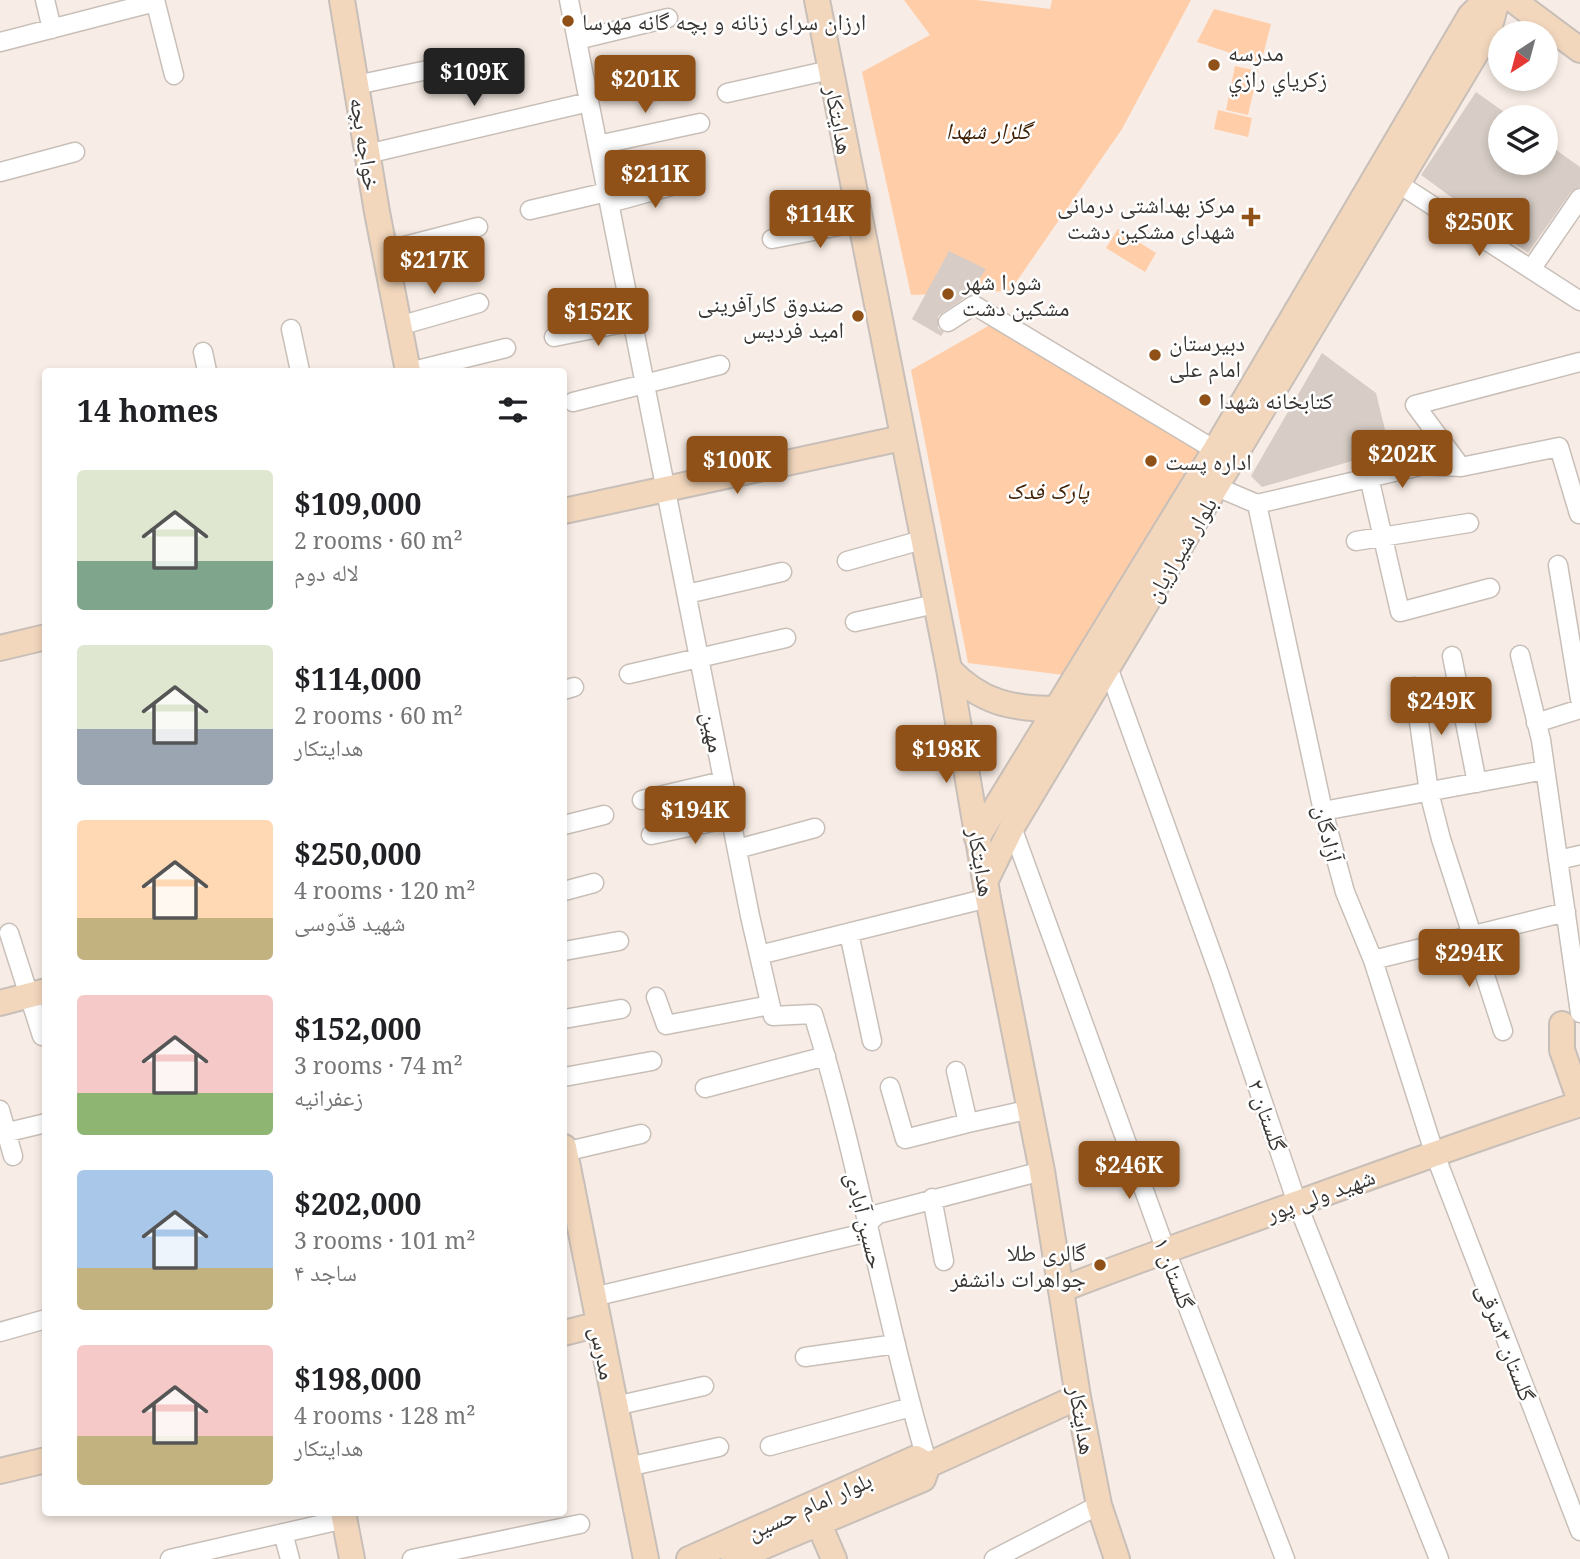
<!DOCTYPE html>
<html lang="en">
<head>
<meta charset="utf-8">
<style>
  body { margin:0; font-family:"Noto Serif","Noto Naskh Arabic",serif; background:#f2f2f2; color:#202124; height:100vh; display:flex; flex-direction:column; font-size:26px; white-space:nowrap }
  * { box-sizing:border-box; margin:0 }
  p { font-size:23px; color:#757577 }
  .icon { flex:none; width:38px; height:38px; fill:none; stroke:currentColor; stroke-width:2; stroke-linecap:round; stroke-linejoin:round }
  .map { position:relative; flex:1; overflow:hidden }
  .drawer { position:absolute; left:42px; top:368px; width:525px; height:1148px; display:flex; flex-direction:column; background:#fff; border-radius:7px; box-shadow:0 4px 10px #0003 }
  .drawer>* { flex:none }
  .needle { width:46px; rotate:216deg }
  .fabs { position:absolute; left:1488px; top:21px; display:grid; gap:14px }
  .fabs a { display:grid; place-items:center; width:70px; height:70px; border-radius:50%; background:#fff; box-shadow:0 4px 10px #0003; font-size:35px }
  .price { position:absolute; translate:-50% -60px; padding:0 16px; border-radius:7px; background:#8f5117; color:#fff; font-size:23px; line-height:46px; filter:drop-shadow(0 2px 4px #0008) }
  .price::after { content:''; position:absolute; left:50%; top:42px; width:21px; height:16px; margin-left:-10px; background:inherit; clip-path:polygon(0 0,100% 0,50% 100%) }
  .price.on { background:#222; color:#fff }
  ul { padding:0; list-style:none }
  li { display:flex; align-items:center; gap:21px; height:175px; padding:0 35px }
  li span { display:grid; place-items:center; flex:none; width:196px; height:140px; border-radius:7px; color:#555 }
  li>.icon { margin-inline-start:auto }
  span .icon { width:84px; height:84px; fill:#fffc; stroke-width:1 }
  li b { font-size:30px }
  h2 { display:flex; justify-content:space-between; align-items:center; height:84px; padding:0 35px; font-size:30px }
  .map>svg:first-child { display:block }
  .green { fill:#ffcda8 }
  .building { fill:#d7cdc6 }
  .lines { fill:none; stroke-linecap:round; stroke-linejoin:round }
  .street-casing { stroke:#c8bfb8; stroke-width:21 }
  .secondary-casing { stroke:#c8bfb8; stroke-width:28 }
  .street { stroke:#fff; stroke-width:18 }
  .secondary { stroke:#f2d7bd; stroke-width:24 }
  .poi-dot { fill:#8f5117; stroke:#fff; stroke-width:2.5 }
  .labels { text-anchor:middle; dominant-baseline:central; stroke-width:5; stroke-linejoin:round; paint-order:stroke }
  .poi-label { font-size:23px; fill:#3a3633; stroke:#fff; text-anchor:start }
  .street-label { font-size:23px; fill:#3a3633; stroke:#fff }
  .park-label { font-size:23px; font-style:italic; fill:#3f2106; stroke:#fff }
</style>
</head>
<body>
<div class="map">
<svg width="1580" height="1559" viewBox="0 0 1580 1559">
  <rect width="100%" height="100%" fill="#f8ede6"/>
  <path class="green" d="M904 0H976L1050 9 1052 0H1191L1122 129 1010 291 911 295 862 72 930 35Z
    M1214 9 1271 24 1261 63 1197 42Z
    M1235 66 1258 71 1248 115 1226 110Z
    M1218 110 1252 118 1248 137 1214 129Z
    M1118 229 1156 253 1145 272 1106 248Z
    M990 325 1201 450 1072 676 968 663 911 370Z"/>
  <path class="building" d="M1476 92 1511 117H1500V163H1545V142L1580 167V187L1571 192 1528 253 1421 175Z
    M949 251 986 269 969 295 938 316V328L944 332 941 336 912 319Z
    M1322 353 1376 393 1390 450 1262 487 1251 476Z"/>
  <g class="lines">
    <defs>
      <path id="street" d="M45 0 52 29
        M155 0 174 75
        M569 0 750 916 773 1016 813 1014C859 1162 884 1317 928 1465
        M577 40 668 18
        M0 42 155 2
        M356 85 437 68
        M727 93 830 70
        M598 145 700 123
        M367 154 589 102
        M0 172 75 152
        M1399 184 1580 301
        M610 203 690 181
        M530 210 607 192
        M772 239 860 222
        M385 251 478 227
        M1532 268 1580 198
        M948 322 974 305 1215 450
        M399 326 479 303
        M291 329 300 371
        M554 337 633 321
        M203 352 207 371
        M413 371 506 348
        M573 402 720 365
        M1461 467 1415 405 1580 362
        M1369 477 1400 612 1490 588
        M1217 487 1257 504 1424 465 1461 467 1559 447 1579 514
        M1257 504 1323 811 1345 892 1373 960 1434 1152 1580 1531
        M1356 541 1469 523
        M847 561 922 540
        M1558 565 1580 699
        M687 594 782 572
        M855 622 935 604
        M1520 655 1541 740 1580 1013
        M1452 656 1477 783
        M1108 667 1219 973 1297 1203 1439 1559
        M629 674 786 638
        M1414 687 1429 792 1441 839 1503 1031
        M564 690 574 687
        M1536 723 1580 709
        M642 800 723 781
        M1323 811 1545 770
        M564 825 604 815
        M1012 827 1165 1248 1285 1559
        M651 835 731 818
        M737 849 815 828
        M1558 860 1580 855
        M564 891 594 883
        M9 933 42 1036
        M849 933 872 1041
        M564 951 619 941
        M759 955 988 898
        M1373 960 1566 912
        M656 997 666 1025 770 1005
        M564 1019 621 1009
        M956 1071 968 1123 1031 1109
        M564 1077 652 1061
        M890 1087 905 1139 968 1123
        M705 1088 826 1056
        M0 1110 13 1156
        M0 1134 46 1123
        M564 1152 641 1134
        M932 1198 944 1261
        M867 1224 878 1214 1042 1171
        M593 1297 869 1232
        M0 1332 46 1319
        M805 1357 896 1344
        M615 1406 704 1386
        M770 1446 911 1407
        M627 1467 719 1447
        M283 1533 290 1559
        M170 1559 345 1519
        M412 1559 580 1524
        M994 1559 1099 1505"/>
      <path id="secondary" d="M342 0 377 212 408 371
        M817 0 949 669 988 898 1042 1171 1078 1397 1099 1505 1117 1559
        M1513 0 1580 50
        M564 511 902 438
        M0 648 46 637
        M949 669C981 703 1012 709 1058 709
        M977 838 1215 450 1470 16 1486 0
        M986 880 1012 827 1488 33 1497 0
        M0 1003 46 991
        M1562 1024V1050L1580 1101
        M564 1147 646 1559
        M1063 1289C1141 1258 1220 1232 1298 1203 1392 1169 1485 1135 1580 1104
        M564 1333 599 1324
        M0 1471 46 1460
        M812 1508 834 1559
        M343 1512 352 1559
        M689 1559 916 1458 928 1465
        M734 1559 923 1479 928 1465 1078 1397"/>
    </defs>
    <use href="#street" class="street-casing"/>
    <use href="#secondary" class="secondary-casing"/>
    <use href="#street" class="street"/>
    <use href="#secondary" class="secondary"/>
  </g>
  <g class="poi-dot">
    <circle cx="568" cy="21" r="7"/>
    <circle cx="1214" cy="65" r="7"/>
    <path d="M1247.5 206.5h7v7h7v7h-7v7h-7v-7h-7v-7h7z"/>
    <circle cx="948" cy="294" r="7"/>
    <circle cx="858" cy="316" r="7"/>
    <circle cx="1155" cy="355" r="7"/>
    <circle cx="1205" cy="400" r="7"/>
    <circle cx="1151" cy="461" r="7"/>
    <circle cx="1100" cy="1265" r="7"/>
  </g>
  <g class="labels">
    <g class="poi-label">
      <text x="582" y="21">ارزان سرای زنانه و بچه گانه مهرسا</text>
      <text x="1228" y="52">مدرسه<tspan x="1228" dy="26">زكرياي رازي</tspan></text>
      <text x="1235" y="204" text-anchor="end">مرکز بهداشتی درمانی<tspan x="1235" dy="26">شهدای مشکین دشت</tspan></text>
      <text x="962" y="281">شورا شهر<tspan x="962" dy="26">مشکین دشت</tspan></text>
      <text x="844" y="303" text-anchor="end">صندوق کارآفرینی<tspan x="844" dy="26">امید فردیس</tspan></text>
      <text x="1169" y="342">دبیرستان<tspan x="1169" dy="26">امام علی</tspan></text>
      <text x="1219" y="400">کتابخانه شهدا</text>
      <text x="1165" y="461">اداره پست</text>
      <text x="1086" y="1252" text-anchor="end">گالری طلا<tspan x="1086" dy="26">جواهرات دانشفر</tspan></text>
    </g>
    <g class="street-label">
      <text transform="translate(840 120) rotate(79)">هدایتکار</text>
      <text transform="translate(366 144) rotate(81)">خواجه بچه</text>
      <text transform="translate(1180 549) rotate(-59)">بلوار شیرازیان</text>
      <text transform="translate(714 732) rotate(79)">مهین</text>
      <text transform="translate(1329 833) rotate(76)">آزادگان</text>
      <text transform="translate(982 862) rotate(80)">هدایتکار</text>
      <text transform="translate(1268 1115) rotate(71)">گلستان ۲</text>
      <text transform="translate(1320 1194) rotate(-20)">شهید ولی پور</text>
      <text transform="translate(866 1220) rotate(76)">حسین آبادی</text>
      <text transform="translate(1175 1273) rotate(69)">گلستان ۱</text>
      <text transform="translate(1507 1342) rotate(69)">گلستان ۳شرقی</text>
      <text transform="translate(604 1353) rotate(79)">مدرس</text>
      <text transform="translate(1083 1420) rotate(80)">هدایتکار</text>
      <text transform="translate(809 1505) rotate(-24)">بلوار امام حسین</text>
    </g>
    <g class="park-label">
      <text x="988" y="130">گلزار شهدا</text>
      <text x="1048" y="490">پارک فدک</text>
    </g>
  </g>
</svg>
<div class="fabs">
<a><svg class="needle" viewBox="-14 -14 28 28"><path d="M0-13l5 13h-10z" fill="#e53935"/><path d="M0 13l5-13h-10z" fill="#757577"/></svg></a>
<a><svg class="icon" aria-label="layers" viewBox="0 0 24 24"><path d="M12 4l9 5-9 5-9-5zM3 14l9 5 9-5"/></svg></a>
</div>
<b class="price on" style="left:474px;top:108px">$109K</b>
<b class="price" style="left:645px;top:115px">$201K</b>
<b class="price" style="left:655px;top:210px">$211K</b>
<b class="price" style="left:820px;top:250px">$114K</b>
<b class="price" style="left:1479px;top:258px">$250K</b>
<b class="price" style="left:434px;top:296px">$217K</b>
<b class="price" style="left:598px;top:348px">$152K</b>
<b class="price" style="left:1402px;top:490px">$202K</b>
<b class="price" style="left:737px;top:496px">$100K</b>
<b class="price" style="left:1441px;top:737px">$249K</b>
<b class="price" style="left:946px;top:785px">$198K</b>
<b class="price" style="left:695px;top:846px">$194K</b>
<b class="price" style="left:1469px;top:989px">$294K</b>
<b class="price" style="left:1129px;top:1201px">$246K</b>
<section class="drawer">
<h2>14 homes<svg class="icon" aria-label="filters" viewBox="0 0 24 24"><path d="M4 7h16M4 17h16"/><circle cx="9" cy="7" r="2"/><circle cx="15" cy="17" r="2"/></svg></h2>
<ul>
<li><span style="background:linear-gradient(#dfe7d0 65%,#7fa58c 0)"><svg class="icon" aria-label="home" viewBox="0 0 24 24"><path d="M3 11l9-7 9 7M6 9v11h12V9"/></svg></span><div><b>$109,000</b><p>2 rooms · 60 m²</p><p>لاله دوم</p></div></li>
<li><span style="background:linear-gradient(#dfe7d0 60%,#9aa5b1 0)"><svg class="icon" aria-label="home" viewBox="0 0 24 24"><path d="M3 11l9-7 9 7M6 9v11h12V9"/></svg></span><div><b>$114,000</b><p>2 rooms · 60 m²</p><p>هدایتکار</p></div></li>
<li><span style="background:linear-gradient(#ffd9b3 70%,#c2b280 0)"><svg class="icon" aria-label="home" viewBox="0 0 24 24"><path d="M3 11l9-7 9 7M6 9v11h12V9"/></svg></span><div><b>$250,000</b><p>4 rooms · 120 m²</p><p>شهید قدّوسی</p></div></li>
<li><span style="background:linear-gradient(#f6c9c9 70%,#8fb573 0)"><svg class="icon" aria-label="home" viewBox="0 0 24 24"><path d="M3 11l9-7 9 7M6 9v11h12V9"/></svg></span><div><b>$152,000</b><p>3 rooms · 74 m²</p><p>زعفرانیه</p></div></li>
<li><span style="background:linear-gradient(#a9c7e8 70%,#c2b280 0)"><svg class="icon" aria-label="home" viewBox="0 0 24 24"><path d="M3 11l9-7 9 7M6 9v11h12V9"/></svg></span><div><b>$202,000</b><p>3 rooms · 101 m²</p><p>ساجد ۴</p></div></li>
<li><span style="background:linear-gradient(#f6c9c9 65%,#c2b280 0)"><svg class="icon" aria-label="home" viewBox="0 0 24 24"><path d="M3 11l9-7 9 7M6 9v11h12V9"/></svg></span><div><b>$198,000</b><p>4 rooms · 128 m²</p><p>هدایتکار</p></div></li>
</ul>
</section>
</div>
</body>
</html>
